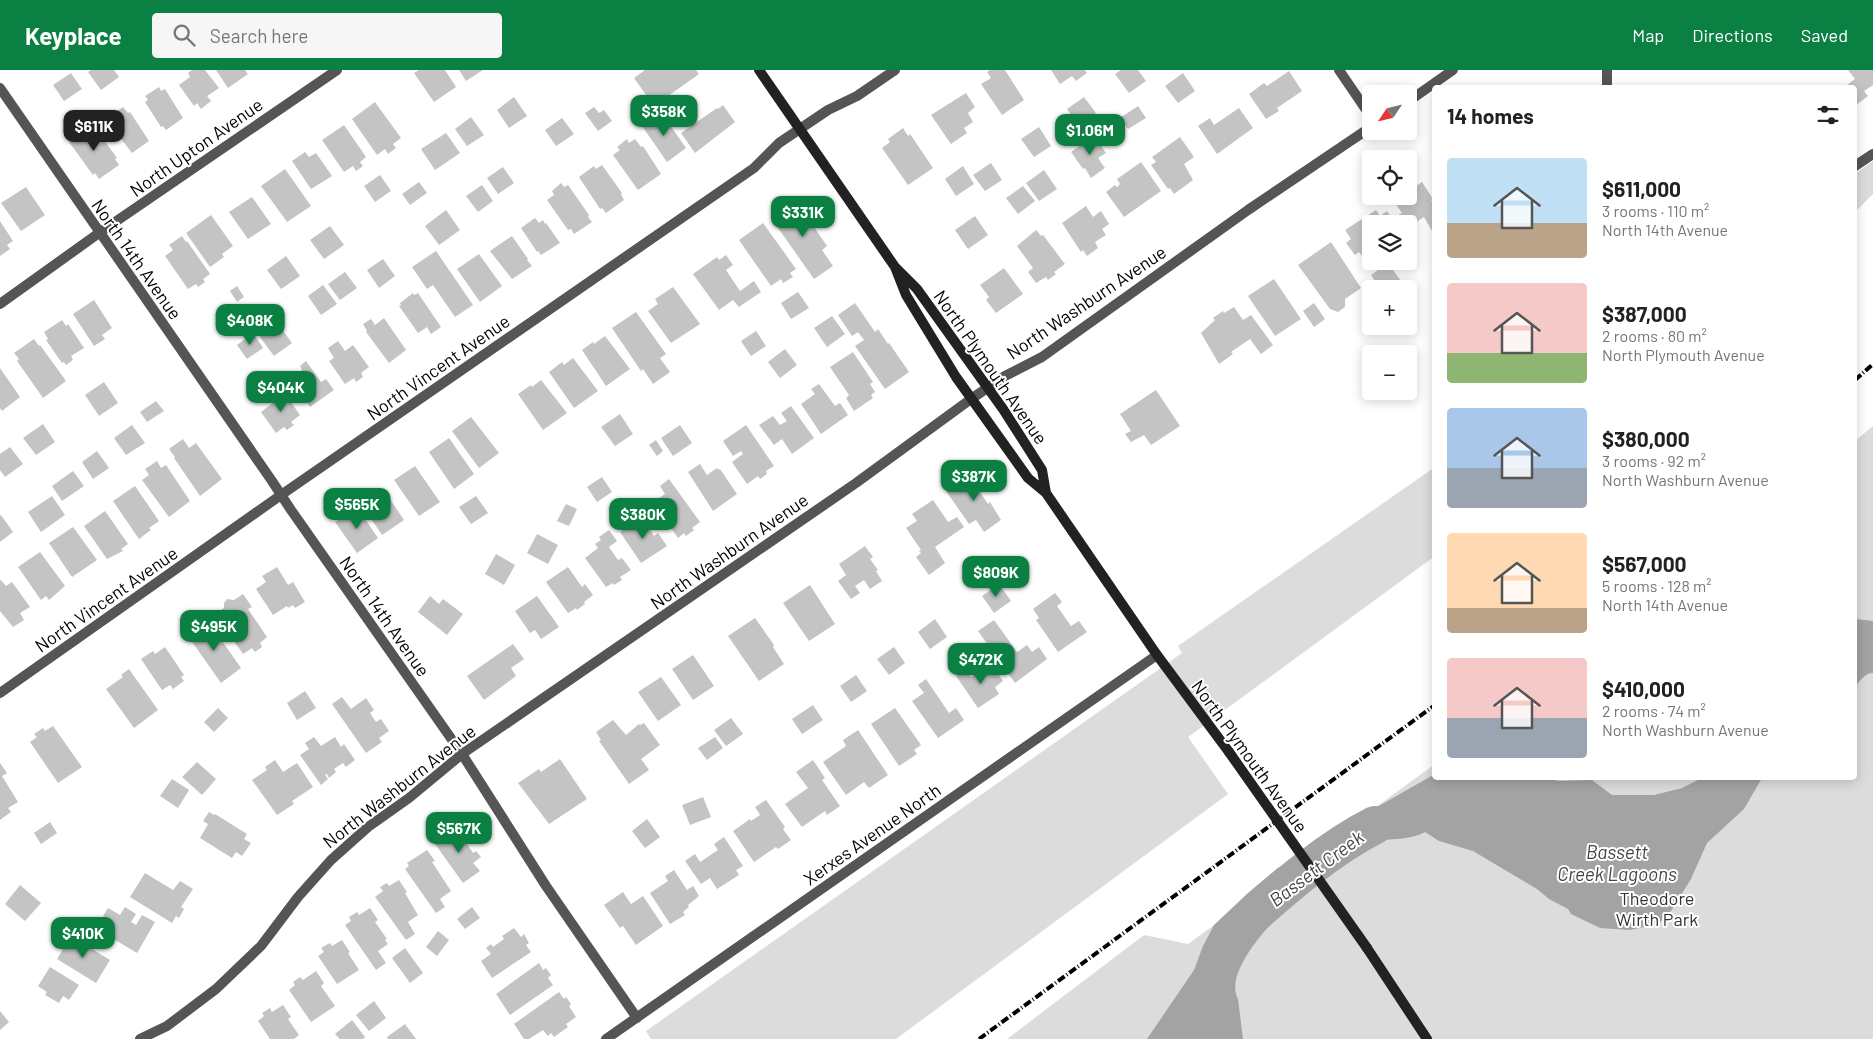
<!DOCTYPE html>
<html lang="en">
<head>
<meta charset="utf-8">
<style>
  body { margin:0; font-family:Barlow,sans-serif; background:#f6f6f6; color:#222; height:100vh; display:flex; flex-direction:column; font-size:19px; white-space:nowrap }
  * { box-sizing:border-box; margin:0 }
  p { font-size:16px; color:#767676 }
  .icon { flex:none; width:28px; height:28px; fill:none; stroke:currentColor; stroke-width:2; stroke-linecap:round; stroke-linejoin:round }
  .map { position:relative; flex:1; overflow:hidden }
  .details { position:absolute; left:1432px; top:15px; width:425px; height:695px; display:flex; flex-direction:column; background:#fff; border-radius:5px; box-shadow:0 2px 12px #0003 }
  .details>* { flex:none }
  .needle { width:32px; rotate:235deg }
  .tools { position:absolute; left:1362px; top:15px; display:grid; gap:10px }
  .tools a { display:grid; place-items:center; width:55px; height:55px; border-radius:5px; background:#fff; box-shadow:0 2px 12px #0003; font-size:25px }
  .price { position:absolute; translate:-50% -42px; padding:0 11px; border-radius:10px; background:#0b8043; color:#fff; font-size:16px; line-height:32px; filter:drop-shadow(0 1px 2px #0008) }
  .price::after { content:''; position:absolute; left:50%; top:30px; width:15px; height:11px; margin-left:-8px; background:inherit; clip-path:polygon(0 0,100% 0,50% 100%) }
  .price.current { background:#222; color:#fff }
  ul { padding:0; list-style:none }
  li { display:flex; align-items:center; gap:15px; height:125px; padding:0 15px }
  li span { display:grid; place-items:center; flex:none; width:140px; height:100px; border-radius:5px; color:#555 }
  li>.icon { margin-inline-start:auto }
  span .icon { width:60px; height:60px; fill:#fffc; stroke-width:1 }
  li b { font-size:21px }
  h2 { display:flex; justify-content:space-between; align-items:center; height:60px; padding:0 15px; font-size:21px }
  header { display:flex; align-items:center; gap:30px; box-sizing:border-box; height:70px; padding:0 25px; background:#0b8043; color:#fff }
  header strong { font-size:24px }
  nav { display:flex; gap:28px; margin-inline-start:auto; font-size:18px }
  .search { width:350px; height:45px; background:#f6f6f6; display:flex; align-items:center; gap:12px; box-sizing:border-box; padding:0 18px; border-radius:5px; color:#767676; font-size:19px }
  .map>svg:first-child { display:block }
  .green { fill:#dcdcdc }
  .water { fill:#a3a3a3 }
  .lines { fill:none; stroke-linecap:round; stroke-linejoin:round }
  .river { stroke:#a3a3a3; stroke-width:38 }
  .building { fill:#c4c4c4 }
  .street { stroke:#555; stroke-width:10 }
  .secondary { stroke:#222; stroke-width:10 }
  .rail { stroke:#000; stroke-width:4; stroke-dasharray:8 2.5 1 2.5; stroke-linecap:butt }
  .secondary-bridge { stroke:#222; stroke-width:10 }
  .labels { text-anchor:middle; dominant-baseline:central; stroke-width:4; stroke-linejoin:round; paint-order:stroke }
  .street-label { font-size:18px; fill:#000; stroke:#fff }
  .park-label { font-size:18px; fill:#333; stroke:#fff }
  .water-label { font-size:19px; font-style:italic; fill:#444; stroke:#fff }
</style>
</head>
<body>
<header>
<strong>Keyplace</strong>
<div class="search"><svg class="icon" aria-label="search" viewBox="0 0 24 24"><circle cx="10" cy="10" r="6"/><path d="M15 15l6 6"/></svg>Search here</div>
<nav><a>Map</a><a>Directions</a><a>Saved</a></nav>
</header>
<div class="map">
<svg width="1873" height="969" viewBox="0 0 1873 969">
  <rect width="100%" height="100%" fill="#fff"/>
  <path class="green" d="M1873 91V124L1855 142V104Z
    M1873 356V969H1007L1144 865 1188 874 1435 694V708H1855V371Z
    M1435 397V486L1188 667 1228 724 896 969H651L646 961 1182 583 1178 576Z"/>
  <path class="water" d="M1855 549 1873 551V603C1865 603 1859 611 1855 618Z
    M1435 704V708H1538L1560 711 1592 710 1612 725H1654L1682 718 1702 708H1762L1744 739 1707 773 1691 809 1671 841 1658 854 1630 860 1600 858 1571 844 1568 839 1549 829 1537 819 1473 781 1439 771 1425 762C1412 770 1393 768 1379 771 1373 771 1370 776 1365 778 1352 783 1348 782 1338 792L1323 771 1347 754Z
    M1279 797 1299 826C1279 844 1222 900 1238 929L1243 969H1147L1194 900 1203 876 1214 855 1248 823Z"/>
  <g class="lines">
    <path class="river" d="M1251 847C1289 813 1330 778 1375 755"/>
  </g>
  <path class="building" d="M91 0H114L119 7 101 20 88 2Z
    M192 0H205L219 18 207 26 211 31 201 39 197 33 194 36 179 15 190 7 188 3Z
    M216 0H245L248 4 228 18Z
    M419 0H445L456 17 434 32 414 3Z
    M459 0H483L466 11Z
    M645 0H696L699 4 654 36 634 8Z
    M990 0H1005L1024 30 1002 45 981 14 991 8 987 2Z
    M1051 0H1085L1087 3 1076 11 1072 6 1060 14Z
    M1121 0H1138L1146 11 1129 23 1115 4Z
    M1848 0H1873V15L1864 21 1868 26 1855 36V18H1843L1855 9Z
    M1289 1 1302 21 1277 38 1279 41 1266 49 1249 24 1264 13 1267 16Z
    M71 3 82 19 64 31 53 15Z
    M1183 3 1195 21 1178 33 1165 16Z
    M159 17 161 21 165 19 183 48 166 60 163 56 161 57 145 32 148 30 145 26Z
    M966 23 975 37 968 43 973 52 964 58 967 63 951 74 931 45Z
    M514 27 527 46 509 58 497 40Z
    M1084 27 1096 43 1079 56 1067 39Z
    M375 32 401 68 393 74 396 78 388 84 385 79 377 85 352 49Z
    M723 35 735 52 695 83 681 63 717 38 718 39Z
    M1138 36 1146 48 1128 59 1120 48Z
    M123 37 128 43 130 42 149 71 132 83 106 49Z
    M594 37 599 43 604 40 612 51 598 61 585 43Z
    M1239 38 1253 58 1217 84 1198 56 1210 48 1214 55Z
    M661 42 686 78 667 92 642 56Z
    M471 47 484 65 467 76 455 59Z
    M562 48 574 64 556 76 545 60Z
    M93 55 117 88 115 89 119 95 99 109 95 103 93 105 69 72 78 65 76 62 82 57 85 61Z
    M344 55 366 87 360 92 363 96 356 101 353 96 344 102 322 70Z
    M1039 57 1051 76 1034 87 1021 69Z
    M903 58 908 66 910 64 933 98 908 115 882 78 890 72 888 69Z
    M446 63 460 83 435 100 421 79Z
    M1094 66 1106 83 1098 88 1105 98 1091 108 1085 98 1083 99 1071 82Z
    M1180 67 1194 87 1184 94 1193 110 1174 124 1170 118 1168 119 1151 95 1156 92 1152 87Z
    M627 69 629 73 635 69 641 77 643 76 661 104 638 120 613 85 620 80 617 77Z
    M305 82 309 87 316 83 332 106 311 119 292 91Z
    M1141 92 1161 121 1124 147 1106 122 1115 115 1117 117 1120 114 1117 109Z
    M991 93 1002 110 985 121 973 105Z
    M602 95 622 123 621 124 624 130 606 143 602 138 600 139 579 107 594 96 596 99Z
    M963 96 974 114 956 126 945 109Z
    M503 97 514 113 498 124 487 108Z
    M285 99 311 136 287 152 261 116Z
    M1044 100 1057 119 1039 131 1026 113Z
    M380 105 391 121 375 132 364 116Z
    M419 112 427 123 410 135 402 124Z
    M1422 112 1433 129 1431 130 1435 136V159L1432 161 1424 147 1409 157V154H1404L1398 145 1402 143 1391 127 1409 126V121Z
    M561 113 564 117 568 115 589 145 588 147 592 152 574 164 571 159 568 160 547 130 554 125 552 121Z
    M482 115 493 131 478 142 466 126Z
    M1023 116 1035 131 1018 144 1006 128Z
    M26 117 45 145 21 161 1 133Z
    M252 127 271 154 248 169 229 142Z
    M795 129 827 176 822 180 833 196 814 209 771 148Z
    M1086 136 1093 147 1101 141 1109 154 1102 159 1106 165 1095 172 1098 178 1087 186 1083 180 1081 182 1062 153Z
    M446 140 460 160 439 175 425 156Z
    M1376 140 1380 146 1387 141 1396 154H1371V181L1363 187 1359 182 1355 185 1346 173 1351 169 1345 160Z
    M211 145 233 176 222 184 224 187 210 197 186 163Z
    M975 146 988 165 968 179 955 160Z
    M535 148 539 153 543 150 545 154 546 153 560 173 541 185 538 181 537 182 521 158Z
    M0 151 13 171 7 175 10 179 0 186Z
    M763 153 796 199 790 203 793 207 783 213 781 209 771 216 739 170Z
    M330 156 344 175 324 189 310 170Z
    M1036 160 1041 166 1043 165 1065 194 1054 202 1056 204 1048 210 1046 207 1036 213 1028 202 1033 198 1017 176Z
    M182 166 186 172 187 171 210 204 203 209 205 212 198 217 196 214 188 219 165 186 173 180 169 175Z
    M512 166 528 189 527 190 532 196 512 209 490 181Z
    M1331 172 1361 218 1345 229V237L1338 242 1330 239 1298 195Z
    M436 181 473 235 455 247 433 215 427 219 412 197Z
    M479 184 502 216 480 232 457 199Z
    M726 185 733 195 726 200 740 221 754 211 761 222 739 237 733 230 719 240 693 204 717 187 719 190Z
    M286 186 300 206 281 219 267 200Z
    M383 189 395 206 379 218 367 200Z
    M1388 193 1401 211 1389 219H1380L1371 205Z
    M1004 198 1023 224 996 243 986 230 989 227 980 215Z
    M345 202 357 218 340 230 328 214Z
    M1274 209 1301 249 1275 266 1248 226Z
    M323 215 337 234 321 245 308 226Z
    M237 216 244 227 237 232 230 221Z
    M673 217 700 254 671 273 648 241 658 234 655 229Z
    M798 222 809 238 791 249 781 233Z
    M413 223 414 225 418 223 441 257 431 264 427 257 418 263 399 236 401 235 400 233Z
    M94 230 112 258 102 265 105 269 94 276 73 244Z
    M855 233 875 262 878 259 888 274 889 273 909 302 885 319 855 276 864 270 858 262 852 266 838 245Z
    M1314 233 1325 249 1314 257 1303 241Z
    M1234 237 1243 250 1251 245 1273 275 1261 284 1250 269 1231 282 1233 284 1219 294 1201 263 1215 250 1213 248 1223 241 1224 243Z
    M636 242 666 284 660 288 670 302 653 314 643 299 641 301 612 258Z
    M832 246 845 264 827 277 814 258Z
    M384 248 406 280 389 293 366 262 367 261 363 254 371 249 375 255Z
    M62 250 66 256 68 254 84 278 71 286 73 290 66 295 64 292 62 293 46 270 48 269 44 262Z
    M278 254 292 273 274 286 260 267Z
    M756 261 766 276 751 286 741 271Z
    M253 263 263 278 247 289 237 275Z
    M605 266 630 299 606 316 582 280 593 272 594 274Z
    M34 269 39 276 40 275 66 311 43 328 17 291 19 289 14 283Z
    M338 271 345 281 353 275 369 297 361 303 363 307 356 312 354 308 345 314 329 291 334 288 328 278Z
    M785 279 797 295 780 308 768 292Z
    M853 282 873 312 870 314 875 322 871 325 873 328 854 341 846 328 849 325 830 297Z
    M573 288 598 321 574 338 549 302 562 292 564 295Z
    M306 291 321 312 326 309 334 320 310 337 290 309 302 300 300 296Z
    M0 298 20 327 2 341 0 338Z
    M541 310 567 343 543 360 518 324 531 315 532 317Z
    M104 312 118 333 99 346 85 325Z
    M819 314 835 336 840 333 848 345 821 364 801 334 815 324 811 319Z
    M1156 320 1180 356 1151 375 1144 365 1131 372 1125 364 1131 361 1120 344Z
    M283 321 300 345 291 352 294 355 287 360 284 357 276 363 261 342 278 329 276 326Z
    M156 331 164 341 147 352 140 342Z
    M791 336 814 368 792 384 782 369 774 375 759 355 773 346 780 355 787 351 781 343Z
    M620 344 633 364 615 376 601 357Z
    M471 347 499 383 479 398 452 361Z
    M43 354 55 372 36 385 23 368Z
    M132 355 145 373 126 385 114 368Z
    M680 355 692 373 673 386 661 368Z
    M746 355 774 396 766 401 767 404 760 409 758 406 747 414 732 392 743 384 741 381 733 386 723 371Z
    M449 368 474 404 454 419 429 382Z
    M183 369 189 378 196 373 222 409 200 426 174 388 175 387 169 379Z
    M656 370 663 381 657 386 649 375Z
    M10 377 23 394 5 407 0 400V384Z
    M97 381 109 398 93 409 82 392Z
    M157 391 161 398 166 395 190 431 169 447 142 410 149 405 145 399Z
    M700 394 707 405 717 398 719 400 720 399 737 424 713 441 688 402Z
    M415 396 440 432 419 446 394 410Z
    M73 401 84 416 62 431 52 416Z
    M979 403 988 416 980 422 988 434 990 432 1001 450 984 462 976 450 969 454 946 421 964 409 966 412Z
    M602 407 612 422 597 432 587 417Z
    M669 409 700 452 692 458 694 460 686 466 684 463 678 468 653 432 665 424 660 416Z
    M135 416 159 451 149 458 151 460 139 469 113 431Z
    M383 419 404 450 382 465 361 434Z
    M52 426 65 445 41 462 28 442Z
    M476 426 488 443 471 454 459 437Z
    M933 430 948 452 957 447 964 457 935 477 945 493 929 505 916 487 921 483 919 481 921 480 906 458 917 451 912 444Z
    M566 434 577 439 569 456 557 451Z
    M357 437 378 468 357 483 335 452Z
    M105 441 128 474 121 479 123 481 107 489 84 456Z
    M1 445 13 462 0 472V446Z
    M642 447 654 466 658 463 667 476 641 493 620 462Z
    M73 457 97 490 72 507 49 473Z
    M609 460 617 471 609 477 618 490 622 488 631 500 620 507 622 510 614 515 613 513 606 517 585 488 598 478 595 474 601 470 599 467Z
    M537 464 558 475 548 494 527 483Z
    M865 476 873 487 870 489 878 500 876 501 882 511 870 519 864 510 855 516 860 523 851 529 838 511 846 505 839 494Z
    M40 482 65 516 49 530 46 526 41 530 18 497Z
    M496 484 515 495 504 515 485 504Z
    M277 497 288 515 293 512 305 532 295 538 293 535 288 538 287 536 273 545 256 519 266 512 262 506Z
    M568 497 582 517 585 514 593 525 584 532 585 534 577 540 576 538 568 543 546 512Z
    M1 510 6 516 12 512 30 537 20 543 24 550 13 557 0 541V511Z
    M999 514 1011 531 994 543 982 526Z
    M810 515 835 554 809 571 783 533Z
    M1055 523 1062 532 1057 536 1071 556 1079 551 1087 562 1058 582 1036 550 1039 548 1033 539Z
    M243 524 252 537 248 539 267 567 260 573 262 577 255 582 252 578 243 584 215 544 224 538V533L227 529 234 530Z
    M430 526 439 534 443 529 463 544 447 565 418 542Z
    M537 526 559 557 541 569 535 560 530 563 515 541Z
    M755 548 774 575 773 577 784 594 759 611 728 566Z
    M935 549 947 567 930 579 918 562Z
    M994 550 1017 582 1027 575 1032 582 1039 577 1047 589 1015 613 978 561Z
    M208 551 241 598 221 613 188 566Z
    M513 574 524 589 511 598 516 606 484 630 467 606Z
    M165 577 184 605 181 607 184 611 173 619 170 615 162 620 141 589 153 581 155 584Z
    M894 577 905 593 889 605 877 589Z
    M693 585 714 616 693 630 672 599Z
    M991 593 1003 611 995 617 999 624 978 638 956 606 966 600 971 607Z
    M129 599 158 640 134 658 106 619 123 607 121 605Z
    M856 605 867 621 851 632 840 616Z
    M661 607 681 635 658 651 638 622Z
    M926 609 949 643 956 638 964 650 938 668 912 631 924 623 918 615Z
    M305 621 316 638 297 650 287 633Z
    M342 627 351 639 366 628 374 640 370 643 376 652 381 649 389 661 379 668 382 672 366 683 332 634Z
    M813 635 823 650 802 664 792 649Z
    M218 638 228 648 214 662 204 652Z
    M895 638 921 675 914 680 917 684 899 696 871 654Z
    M731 648 743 664 726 676 714 660Z
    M613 650 626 665 639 654 640 655 644 653 660 675 641 689 649 700 629 714 599 671 601 670 596 662Z
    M53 656 82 697 58 713 30 672 37 667 34 664 43 658 45 661Z
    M858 660 888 705 869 718 864 712 846 725 823 692 846 676 843 670Z
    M314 667 321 676 335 667 341 677 344 674 355 690 346 697 343 693 334 699 336 702 329 708 327 704 325 705 328 709 321 715 300 685 309 679 305 673Z
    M715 667 723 678 707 690 698 678Z
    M560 689 587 729 549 754 518 713 539 699 541 702Z
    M275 690 283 702 297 693 313 717 292 731 294 734 277 745 252 710 267 700 265 697Z
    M813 690 825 708 822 710 840 736 827 745 825 741 802 757 785 734 808 718 796 702Z
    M197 692 216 709 202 725 182 707Z
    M0 693 7 703 2 706 18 732 8 738 11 742 0 750Z
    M172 709 189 720 178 738 160 726Z
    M703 727 711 747 690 755 682 735Z
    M766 730 785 757 783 759 791 770 778 779 776 777 754 792 733 761 750 749 751 751 760 745 755 737Z
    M209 742 214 745 215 744 247 764 244 769 251 773 242 786 236 782 232 788 200 768 208 754 203 751Z
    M647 749 660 767 645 778 632 761Z
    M50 752 57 763 41 774 34 763Z
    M459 756 468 769 465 771 473 783 476 781 481 787 473 793 480 801 463 813 435 774 442 769 439 765 448 759 451 762Z
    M724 767 743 796 736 800 739 805 717 819 710 808 701 814 685 791 695 784 700 792 718 780 714 774Z
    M427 780 435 791 432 792 451 821 440 829 445 837 436 843 405 799 409 796 407 793Z
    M674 800 687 820 693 816 699 826 688 835 689 837 683 842 685 845 670 854 650 823 668 811 665 806Z
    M145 803 173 820 180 811 193 819 181 837 184 839 179 848 176 846 172 853 130 827Z
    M399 810 407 822 405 823 418 845 408 852 415 864 406 870 375 827 383 821 380 817 387 813 389 816Z
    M20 815 41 833 25 851 5 834Z
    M623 822 631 834 643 826 663 856 636 875 623 856 620 858 604 835Z
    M125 837 136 844 131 852 136 855 142 845 155 852 137 883 107 865 114 853 103 846 108 838 120 845Z
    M472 837 480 848 465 859 457 849Z
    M370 838 378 850 375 852 387 869 385 870 388 874 378 881 386 893 376 900 345 855 351 851 349 847 357 842 359 845Z
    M514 858 521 867 524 864 529 873 526 875 531 882 492 908 481 891 491 884 486 878 491 874 493 877 504 869 502 866Z
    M438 861 449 870 437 886 426 877Z
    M71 866 110 890 96 913 57 889Z
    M342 870 350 882 348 883 359 900 337 914 318 886 324 882 321 878 330 873 332 876Z
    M405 878 423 903 410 913 392 888Z
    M539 893 543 900 546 898 551 905 548 908 553 915 510 945 496 924Z
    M50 897 79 915 69 930 63 926 59 933 45 925 47 922 38 916Z
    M316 901 324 913 321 916 335 936 311 952 289 920 295 915 293 912 300 907 303 910Z
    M559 922 564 929 566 927 571 934 569 936 576 947 566 954 568 957 554 967 551 963 548 966 543 960 529 969H524L514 954Z
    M374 931 386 948 369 961 356 945Z
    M283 935 291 947 288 949 299 965 294 969H270L258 951 264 946 262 943 270 938 272 942Z
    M0 941 9 952 0 960Z
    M352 950 365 967 363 969H340L335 964Z
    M405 954 416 969H388L387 967Z"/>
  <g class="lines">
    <path class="street" d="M1339 0 1371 47
      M1607 0V18
      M0 18 272 411 291 440 462 684 546 816 637 948
      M1409 31 1453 0
      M1855 96 1873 84
      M0 234 99 163 337 0
      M0 623 281 425 754 98 779 73 828 40 857 26 895 0
      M140 969 167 956 216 919 261 876 298 827 331 790 368 757 409 728 462 684 856 413 971 329 1005 306 1042 287 1248 140 1371 57
      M606 969 1157 585"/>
    <path class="secondary" d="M759 0 895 197 917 219 1003 339 1042 400 1046 423
      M895 197 906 225 956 307 1028 408 1046 423 1157 585 1229 682
      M1367 878 1427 969"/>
    <path class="rail" d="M1855 310 1873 294
      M979 969 1435 635"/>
    <path class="secondary-bridge" d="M1229 682 1367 878"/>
  </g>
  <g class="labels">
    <g class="street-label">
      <text transform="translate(196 77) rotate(-35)">North Upton Avenue</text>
      <text transform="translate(137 189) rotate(55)">North 14th Avenue</text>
      <text transform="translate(1086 232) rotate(-34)">North Washburn Avenue</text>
      <text transform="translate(438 297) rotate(-35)">North Vincent Avenue</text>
      <text transform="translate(991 297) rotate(55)">North Plymouth Avenue</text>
      <text transform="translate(729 481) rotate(-35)">North Washburn Avenue</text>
      <text transform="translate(106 529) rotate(-35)">North Vincent Avenue</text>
      <text transform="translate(385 546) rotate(55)">North 14th Avenue</text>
      <text transform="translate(1250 686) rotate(54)">North Plymouth Avenue</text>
      <text transform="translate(399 716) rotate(-38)">North Washburn Avenue</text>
      <text transform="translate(872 764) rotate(-35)">Xerxes Avenue North</text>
    </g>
    <g class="park-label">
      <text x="1657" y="828">Theodore<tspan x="1657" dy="21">Wirth Park</tspan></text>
    </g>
    <g class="water-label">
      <text x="1617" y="781">Bassett<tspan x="1617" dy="22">Creek Lagoons</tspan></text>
      <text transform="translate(1316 798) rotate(-37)">Bassett Creek</text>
    </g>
  </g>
</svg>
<div class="tools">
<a><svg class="needle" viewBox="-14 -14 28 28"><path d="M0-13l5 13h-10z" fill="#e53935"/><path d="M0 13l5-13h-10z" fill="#767676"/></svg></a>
<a><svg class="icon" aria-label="locate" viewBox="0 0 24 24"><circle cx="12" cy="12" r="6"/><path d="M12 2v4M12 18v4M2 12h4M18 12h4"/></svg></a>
<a><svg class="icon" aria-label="layers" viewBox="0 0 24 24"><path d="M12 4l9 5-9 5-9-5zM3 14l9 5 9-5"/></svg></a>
<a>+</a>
<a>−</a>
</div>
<b class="price" style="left:664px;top:67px">$358K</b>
<b class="price current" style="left:94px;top:82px">$611K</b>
<b class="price" style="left:1090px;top:86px">$1.06M</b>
<b class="price" style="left:803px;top:168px">$331K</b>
<b class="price" style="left:250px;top:276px">$408K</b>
<b class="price" style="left:281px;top:343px">$404K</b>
<b class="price" style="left:974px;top:432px">$387K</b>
<b class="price" style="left:357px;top:460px">$565K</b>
<b class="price" style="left:643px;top:470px">$380K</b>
<b class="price" style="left:996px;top:528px">$809K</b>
<b class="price" style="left:214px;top:582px">$495K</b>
<b class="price" style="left:981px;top:615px">$472K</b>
<b class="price" style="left:459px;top:784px">$567K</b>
<b class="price" style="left:83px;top:889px">$410K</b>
<section class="details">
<h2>14 homes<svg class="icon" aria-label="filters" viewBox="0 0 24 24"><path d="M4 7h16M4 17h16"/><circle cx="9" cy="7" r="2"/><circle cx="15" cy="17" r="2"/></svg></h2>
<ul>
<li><span style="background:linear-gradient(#bfe0f5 65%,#b9a48a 0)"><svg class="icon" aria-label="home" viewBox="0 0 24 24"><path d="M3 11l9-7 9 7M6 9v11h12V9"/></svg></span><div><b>$611,000</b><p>3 rooms · 110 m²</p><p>North 14th Avenue</p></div></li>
<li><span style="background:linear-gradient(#f6c9c9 70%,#8fb573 0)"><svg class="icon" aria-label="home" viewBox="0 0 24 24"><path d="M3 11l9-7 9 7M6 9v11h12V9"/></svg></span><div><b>$387,000</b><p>2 rooms · 80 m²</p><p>North Plymouth Avenue</p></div></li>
<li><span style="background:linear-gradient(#a9c7e8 60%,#9aa5b1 0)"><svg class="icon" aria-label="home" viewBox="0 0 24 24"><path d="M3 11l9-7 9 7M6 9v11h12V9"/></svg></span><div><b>$380,000</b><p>3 rooms · 92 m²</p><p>North Washburn Avenue</p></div></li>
<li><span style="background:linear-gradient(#ffd9b3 75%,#b9a48a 0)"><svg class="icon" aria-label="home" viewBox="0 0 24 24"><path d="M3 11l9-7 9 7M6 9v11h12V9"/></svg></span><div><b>$567,000</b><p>5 rooms · 128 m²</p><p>North 14th Avenue</p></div></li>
<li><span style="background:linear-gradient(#f6c9c9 60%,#9aa5b1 0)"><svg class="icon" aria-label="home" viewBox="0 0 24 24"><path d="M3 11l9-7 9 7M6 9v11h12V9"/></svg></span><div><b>$410,000</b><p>2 rooms · 74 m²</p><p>North Washburn Avenue</p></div></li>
</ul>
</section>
</div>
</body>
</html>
